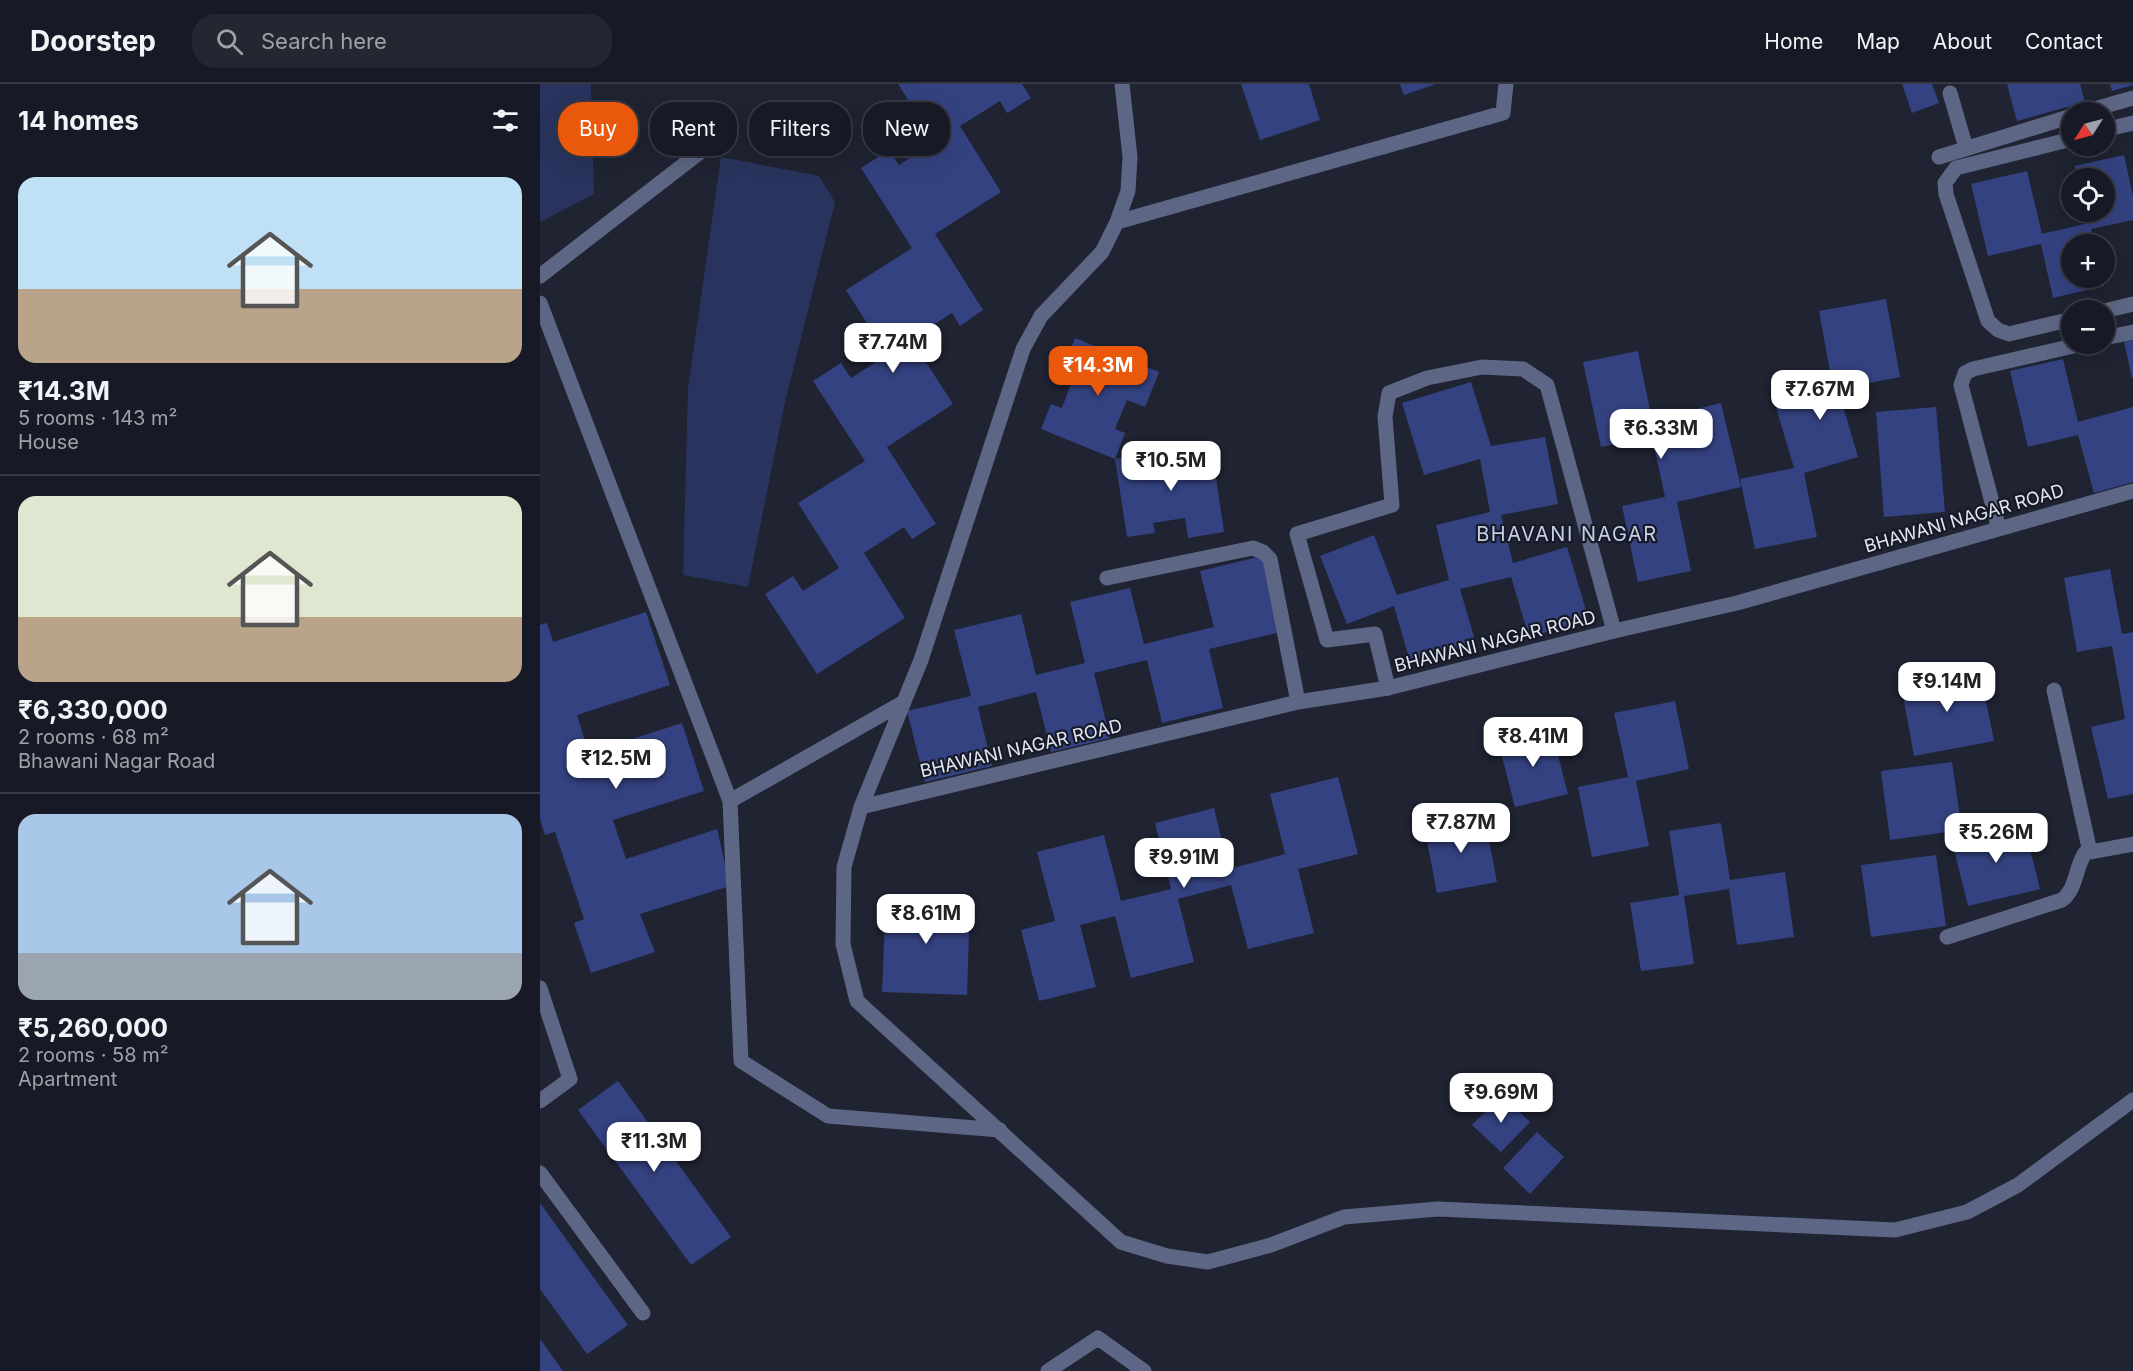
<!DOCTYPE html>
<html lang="en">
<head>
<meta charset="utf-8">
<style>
  body { margin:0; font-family:Inter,sans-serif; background:#242732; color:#f1f3f6; height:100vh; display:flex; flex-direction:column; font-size:22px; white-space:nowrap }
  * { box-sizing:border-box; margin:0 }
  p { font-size:20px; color:#9ea1a7 }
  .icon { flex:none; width:33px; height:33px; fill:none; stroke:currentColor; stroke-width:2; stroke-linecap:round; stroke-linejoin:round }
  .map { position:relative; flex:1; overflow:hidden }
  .panel { display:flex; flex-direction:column; background:#171a26; width:540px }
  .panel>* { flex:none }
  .top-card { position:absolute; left:18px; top:18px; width:570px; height:54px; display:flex; gap:12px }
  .needle { width:39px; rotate:234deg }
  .fabs { position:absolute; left:1521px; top:18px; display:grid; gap:12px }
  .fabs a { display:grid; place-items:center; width:54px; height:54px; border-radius:50%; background:#171a26; box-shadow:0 6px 24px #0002,0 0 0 2px #363843; font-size:30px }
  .price { position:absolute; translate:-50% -51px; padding:0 14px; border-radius:12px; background:#fff; color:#222; font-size:20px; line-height:39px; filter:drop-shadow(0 2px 3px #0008) }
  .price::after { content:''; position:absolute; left:50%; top:36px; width:18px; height:14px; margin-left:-9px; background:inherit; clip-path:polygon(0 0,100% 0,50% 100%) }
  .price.current { background:#ea580c; color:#fff }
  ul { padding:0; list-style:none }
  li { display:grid; align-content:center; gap:12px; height:318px; padding:0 18px }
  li+li { border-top:2px solid #363843 }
  li span { display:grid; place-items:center; height:186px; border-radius:18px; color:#555 }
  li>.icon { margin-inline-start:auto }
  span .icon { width:108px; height:108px; fill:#fffc; stroke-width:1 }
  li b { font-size:26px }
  h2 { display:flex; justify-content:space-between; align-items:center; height:72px; padding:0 18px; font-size:26px }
  .chip { padding:0 21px; border-radius:24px; background:#171a26; box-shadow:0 6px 24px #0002,0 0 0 2px #363843; font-size:21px; line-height:54px }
  .chip.current { background:#ea580c; color:#fff }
  header { display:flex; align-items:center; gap:36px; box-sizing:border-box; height:84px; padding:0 30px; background:#171a26; border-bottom:2px solid #363843 }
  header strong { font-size:28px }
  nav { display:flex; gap:33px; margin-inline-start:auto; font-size:21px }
  .search { width:420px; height:54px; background:#242732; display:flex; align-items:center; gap:15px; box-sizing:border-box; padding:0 21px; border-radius:24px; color:#9ea1a7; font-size:22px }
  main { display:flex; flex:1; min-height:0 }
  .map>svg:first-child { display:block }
  .green { fill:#29345e }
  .building { fill:#344281 }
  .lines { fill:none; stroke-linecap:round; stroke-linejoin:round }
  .lane { stroke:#5d6684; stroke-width:15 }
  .street { stroke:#5d6684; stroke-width:15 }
  .labels { text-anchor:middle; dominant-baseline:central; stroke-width:4.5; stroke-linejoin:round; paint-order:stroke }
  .street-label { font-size:18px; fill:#e3e6f0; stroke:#161a28 }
  .neighbourhood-label { font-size:20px; letter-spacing:1.5px; fill:#c8cee1; stroke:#161a28 }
</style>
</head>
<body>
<header>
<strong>Doorstep</strong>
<div class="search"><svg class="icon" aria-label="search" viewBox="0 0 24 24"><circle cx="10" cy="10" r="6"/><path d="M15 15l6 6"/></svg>Search here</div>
<nav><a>Home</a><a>Map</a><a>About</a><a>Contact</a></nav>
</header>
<main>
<section class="panel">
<h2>14 homes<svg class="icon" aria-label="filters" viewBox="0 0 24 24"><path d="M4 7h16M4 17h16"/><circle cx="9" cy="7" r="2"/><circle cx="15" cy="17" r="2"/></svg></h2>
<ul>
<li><span style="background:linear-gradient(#bfe0f5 60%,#b9a48a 0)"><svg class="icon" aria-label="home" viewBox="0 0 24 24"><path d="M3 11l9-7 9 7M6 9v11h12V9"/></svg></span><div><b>₹14.3M</b><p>5 rooms · 143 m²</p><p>House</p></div></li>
<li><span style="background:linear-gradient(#dfe7d0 65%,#b9a48a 0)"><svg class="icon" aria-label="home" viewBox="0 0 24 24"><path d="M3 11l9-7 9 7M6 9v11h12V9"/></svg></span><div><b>₹6,330,000</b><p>2 rooms · 68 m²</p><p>Bhawani Nagar Road</p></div></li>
<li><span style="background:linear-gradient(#a9c7e8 75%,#9aa5b1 0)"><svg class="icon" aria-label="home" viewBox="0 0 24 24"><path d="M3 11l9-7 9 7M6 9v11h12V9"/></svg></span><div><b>₹5,260,000</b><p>2 rooms · 58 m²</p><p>Apartment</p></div></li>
</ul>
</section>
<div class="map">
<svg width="1593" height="1287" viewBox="0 0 1593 1287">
  <rect width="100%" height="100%" fill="#1f2332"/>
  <path class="green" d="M0 0H51L54 110 0 138Z
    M181 73 279 92 295 118 245 318 208 503 143 491 148 305Z"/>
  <path class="building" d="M358 0H482L491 14 467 29 460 17 420 42 461 108 395 150 443 226 420 242 412 229 371 255 413 320 347 363 396 440 372 455 364 443 324 469 365 534 277 590 225 510 253 492 263 507 299 484 258 419 325 377 273 297 301 279 311 294 347 271 306 206 372 164 321 84 349 66 359 81 395 58Z
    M701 0H769L780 36 720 56Z
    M860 0H896L864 11Z
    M1362 0H1392L1399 19 1372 29Z
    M1467 0H1540L1545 18 1477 37Z
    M1570 0H1593V1L1572 7Z
    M1584 71 1593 112V136L1551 145 1555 160H1532V194H1562L1564 202 1513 214 1501 160 1448 172 1431 100 1487 87 1502 150 1548 139 1546 128H1564V94H1538L1535 82Z
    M1346 215 1360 293 1298 305 1318 373 1264 389 1277 453 1215 465 1200 395 1254 384 1232 310 1291 293 1279 227Z
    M535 254 619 288 605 323 587 316 575 345 585 349 575 375 501 345 511 320 522 324 533 294 521 290Z
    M1593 256V294H1592L1584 258Z
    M1098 267 1112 336 1181 319 1201 403 1137 418 1151 487 1098 498 1082 422 1125 413 1112 353 1061 363 1043 278Z
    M1523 275 1538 338 1593 323V398L1554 409 1538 351 1488 363 1470 287Z
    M931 298 951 362 1005 353 1018 420 961 431 973 479 1027 463 1049 536 989 553 971 493 920 505 937 563 871 581 854 522 807 540 780 472 834 451 857 511 909 496 896 441 950 428 940 375 884 391 862 319Z
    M1396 323 1405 428 1344 433 1336 328Z
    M671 359 684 448 648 454 645 434 613 439 615 449 587 453 575 375 602 370 604 382 636 377 634 365Z
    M722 472 740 548 669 565 683 624 622 639 607 576 554 589 570 654 511 668 496 608 438 623 452 682 385 698 367 627 431 612 414 546 481 530 496 591 545 579 530 518 590 504 604 560 674 543 660 487Z
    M1570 485 1582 550 1593 548V710L1568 715 1551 643 1585 635 1572 562 1537 568 1524 494Z
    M106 528 130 601 37 631 49 669 142 639 164 707 73 736 86 775 177 745 190 802 100 830 115 868 51 889 34 839 44 835 15 748 5 751 0 735V541L7 539 13 558Z
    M1440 587 1454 657 1374 672 1361 601Z
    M1135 617 1149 685 1096 697 1109 762 1052 773 1038 703 1088 693 1074 629Z
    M1011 644 1028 710 975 723 958 657Z
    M1412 678 1422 746 1350 756 1341 687Z
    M798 693 818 770 758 785 774 849 708 865 691 801 638 815 654 878 591 894 575 832 540 841 556 903 499 917 481 846 515 837 497 768 564 751 581 817 631 805 615 739 674 724 689 785 745 770 730 710Z
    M944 731 957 798 897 809 884 742Z
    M1483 737 1500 805 1428 822 1411 754Z
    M1181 739 1190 796 1245 788 1254 853 1197 861 1189 805 1144 812 1154 880 1101 887 1090 819 1139 811 1129 747Z
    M1396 771 1406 842 1331 853 1321 781Z
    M346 811 430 815 427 911 342 908Z
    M78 997 191 1153 151 1181 38 1026Z
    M962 1011 990 1038 961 1068 932 1041Z
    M997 1048 1024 1073 990 1110 963 1084Z
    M0 1119 88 1241 47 1270 0 1205Z
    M0 1255 23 1287H0Z"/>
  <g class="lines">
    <path class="lane" d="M567 494 713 464 723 468 730 475 758 618
      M848 604 835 550 787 556 757 450 852 421 845 333 849 309 887 294 942 283 983 285 1007 301 1074 547"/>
    <path class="street" d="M966 0 963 29 577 138 562 168 501 232 483 265 381 576 321 723 304 783 303 860 317 917 581 1158 627 1172 668 1178 731 1161 804 1133 898 1125 1355 1146 1427 1128 1478 1101 1593 1016
      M1410 9 1426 64
      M1544 28 1593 14
      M1564 46 1593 39
      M1532 55 1416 84 1405 99 1406 110 1448 237 1458 246 1469 250 1532 235
      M1399 73 1532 32
      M577 138 588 107 590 73 582 0
      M0 192 173 58
      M0 219 190 717 201 977 288 1032 460 1046
      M1564 227 1593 220
      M1564 254 1593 248
      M1459 445 1421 301 1425 289 1433 285 1542 260
      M1514 606 1550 768
      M190 717 364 618
      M321 723 758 618 848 604 1074 547 1197 519 1593 407
      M1407 853 1522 816C1537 804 1535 784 1545 769L1593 760
      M0 904 30 995 0 1017
      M0 1089 103 1229
      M508 1287 558 1254 604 1287"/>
  </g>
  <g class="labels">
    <g class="street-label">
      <text transform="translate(1424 434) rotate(-16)">BHAWANI NAGAR ROAD</text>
      <text transform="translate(955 557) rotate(-14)">BHAWANI NAGAR ROAD</text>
      <text transform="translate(481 664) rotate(-13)">BHAWANI NAGAR ROAD</text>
    </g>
    <g class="neighbourhood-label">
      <text x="1027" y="450">BHAVANI NAGAR</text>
    </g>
  </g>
</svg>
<div class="fabs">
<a><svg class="needle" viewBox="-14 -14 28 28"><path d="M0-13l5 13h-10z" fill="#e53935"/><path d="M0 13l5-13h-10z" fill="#9ea1a7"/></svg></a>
<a><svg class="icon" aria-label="locate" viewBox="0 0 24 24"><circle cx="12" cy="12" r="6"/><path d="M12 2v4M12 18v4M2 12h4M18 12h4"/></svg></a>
<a>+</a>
<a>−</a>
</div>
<b class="price" style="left:353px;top:290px">₹7.74M</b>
<b class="price current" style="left:558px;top:313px">₹14.3M</b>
<b class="price" style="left:1280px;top:337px">₹7.67M</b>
<b class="price" style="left:1121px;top:376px">₹6.33M</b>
<b class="price" style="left:631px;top:408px">₹10.5M</b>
<b class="price" style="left:1407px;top:629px">₹9.14M</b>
<b class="price" style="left:993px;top:684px">₹8.41M</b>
<b class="price" style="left:76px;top:706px">₹12.5M</b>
<b class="price" style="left:921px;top:770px">₹7.87M</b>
<b class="price" style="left:1456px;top:780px">₹5.26M</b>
<b class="price" style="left:644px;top:805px">₹9.91M</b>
<b class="price" style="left:386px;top:861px">₹8.61M</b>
<b class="price" style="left:961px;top:1040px">₹9.69M</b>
<b class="price" style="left:114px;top:1089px">₹11.3M</b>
<div class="top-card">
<a class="chip current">Buy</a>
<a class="chip">Rent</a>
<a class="chip">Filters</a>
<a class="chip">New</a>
</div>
</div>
</main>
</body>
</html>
